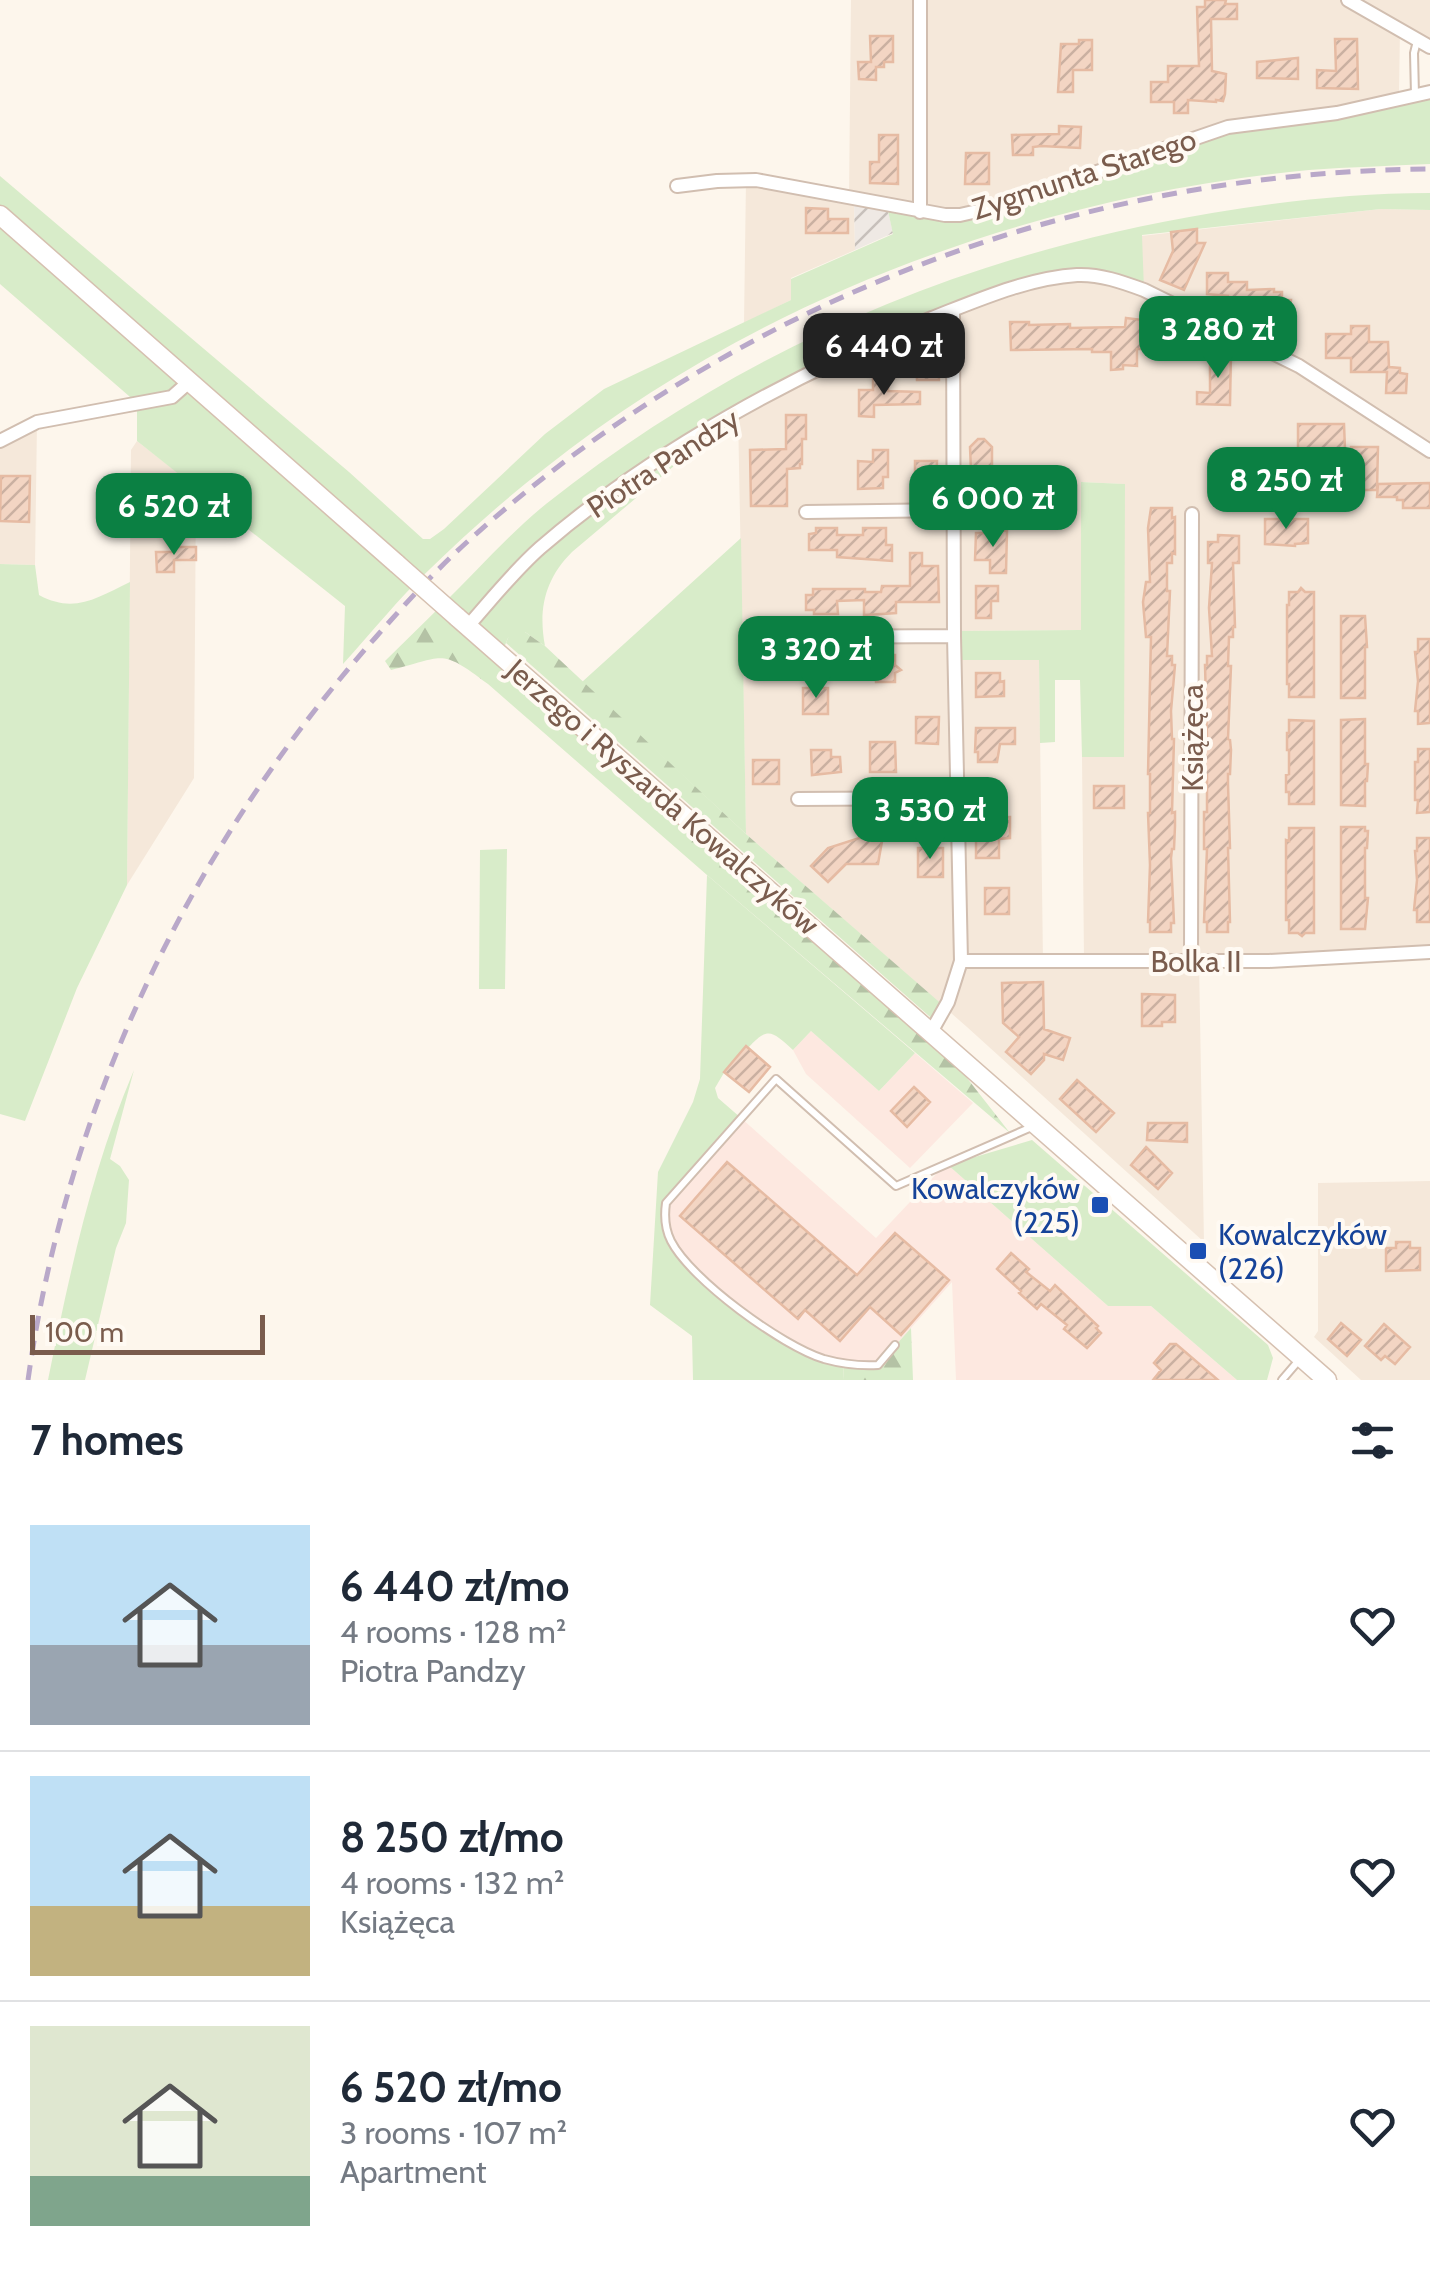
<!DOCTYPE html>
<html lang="en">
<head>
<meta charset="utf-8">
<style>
  body { margin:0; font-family:Cabin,sans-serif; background:#f2f2f3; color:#1f2937; height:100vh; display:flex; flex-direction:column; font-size:38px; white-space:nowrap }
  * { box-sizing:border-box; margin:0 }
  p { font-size:32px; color:#747a83 }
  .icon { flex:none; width:55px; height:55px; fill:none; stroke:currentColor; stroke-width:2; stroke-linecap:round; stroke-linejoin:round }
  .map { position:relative; height:1380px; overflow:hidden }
  .drawer { display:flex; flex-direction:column; background:#fff; flex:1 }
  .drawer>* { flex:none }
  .scale { position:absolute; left:30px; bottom:25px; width:235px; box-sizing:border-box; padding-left:10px; border:5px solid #7a5c4d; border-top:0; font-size:28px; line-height:35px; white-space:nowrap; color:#7a5c4d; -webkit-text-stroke:8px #fffaf3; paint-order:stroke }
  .price { position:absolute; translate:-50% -85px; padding:0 22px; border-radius:20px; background:#0b8043; color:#fff; font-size:32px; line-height:65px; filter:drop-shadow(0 2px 5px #0008) }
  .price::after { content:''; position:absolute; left:50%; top:60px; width:30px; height:22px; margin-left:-15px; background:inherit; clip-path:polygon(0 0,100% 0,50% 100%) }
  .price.selected { background:#222; color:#fff }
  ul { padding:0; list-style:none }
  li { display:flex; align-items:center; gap:30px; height:250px; padding:0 30px }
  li+li { border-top:2px solid #e0e1e3 }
  li span { display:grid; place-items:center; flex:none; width:280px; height:200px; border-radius:0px; color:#555 }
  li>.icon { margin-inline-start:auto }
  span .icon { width:120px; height:120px; fill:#fffc; stroke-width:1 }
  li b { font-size:42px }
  h2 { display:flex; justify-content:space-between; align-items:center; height:120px; padding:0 30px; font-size:42px }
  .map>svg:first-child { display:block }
  .residential { fill:#f5e8da; fill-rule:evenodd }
  .commercial { fill:#fde8e0 }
  .industrial { fill:url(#industrial-furrows) }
  .grass { fill:#d8ecc9 }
  .forest { fill:url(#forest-firs) }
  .building { fill:url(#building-hatch); stroke:#e6bba3; stroke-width:2.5 }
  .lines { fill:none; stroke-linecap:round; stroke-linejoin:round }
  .service-casing { stroke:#d1beb0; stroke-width:10 }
  .minor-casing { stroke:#d1beb0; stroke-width:16 }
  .secondary-casing { stroke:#d6c0b0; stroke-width:21 }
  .service { stroke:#fff; stroke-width:6 }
  .minor { stroke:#fff; stroke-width:12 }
  .secondary { stroke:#fff; stroke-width:18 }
  .rail { stroke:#b9a8c9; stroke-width:5; stroke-dasharray:15 10; stroke-linecap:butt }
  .secondary-bridge-casing { stroke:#d6c0b0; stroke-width:21; stroke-linecap:butt }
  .secondary-bridge { stroke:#fff; stroke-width:18 }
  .transit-dot { fill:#1a4fb4; stroke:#fffaf3; stroke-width:4 }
  .labels { text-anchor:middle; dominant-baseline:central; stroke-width:8; stroke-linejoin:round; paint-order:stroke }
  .street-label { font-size:30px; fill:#7a5c4d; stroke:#fffaf3 }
  .transit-label { font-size:30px; fill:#164399; stroke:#fffaf3; text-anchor:end }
</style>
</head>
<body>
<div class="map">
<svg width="1430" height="1380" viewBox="0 0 1430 1380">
  <defs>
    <pattern id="industrial-furrows" width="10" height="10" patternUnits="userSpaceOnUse" patternTransform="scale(2.5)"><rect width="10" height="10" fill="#efe9e4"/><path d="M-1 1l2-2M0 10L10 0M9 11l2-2" fill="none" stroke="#c7c0bb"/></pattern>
    <pattern id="forest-firs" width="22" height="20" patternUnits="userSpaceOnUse" patternTransform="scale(2.5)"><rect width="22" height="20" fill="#d8ecc9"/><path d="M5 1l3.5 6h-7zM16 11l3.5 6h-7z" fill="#b4c2a5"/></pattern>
    <pattern id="building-hatch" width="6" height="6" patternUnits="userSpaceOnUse" patternTransform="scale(2.5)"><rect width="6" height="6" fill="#f3d5c3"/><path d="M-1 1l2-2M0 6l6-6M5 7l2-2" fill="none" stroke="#cab0a1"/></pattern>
  </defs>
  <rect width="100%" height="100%" fill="#fdf6ec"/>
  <path class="residential" d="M851 0H1430V47L1400 30 1399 93 976 212 854 199 855 250 791 278V300L744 323 746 180 849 198Z
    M1381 209 1430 210V952L1199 962 1204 1242 967 1027 746 834 738 412 805 376 1141 236ZM1081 482 1124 484V756L1082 757 1084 960 1043 961 1039 659 955 660 954 631 1081 630Z
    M37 422 35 565 0 564V441Z
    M137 441 196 487 194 778 127 885 131 450Z
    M1430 1181V1380H1361L1314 1337 1318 1331V1183Z"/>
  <path class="commercial" d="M811 1031 879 1091 915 1053 973 1103 910 1168 806 1074 793 1050Z
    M741 1118 876 1238 942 1168 948 1165 1108 1306H1151L1237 1380H956L952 1282 878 1365 857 1366 793 1346 707 1281 675 1248 664 1215 670 1196Z"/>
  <path class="industrial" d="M854 199 887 206 893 233 855 250Z"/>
  <path class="grass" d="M1430 92V164C1390 166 1349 167 1309 170 1034 197 761 296 544 469 504 500 466 534 430 569 399 598 372 632 343 664L345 606 137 441V403L0 284V176L349 472 423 539H430L444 529 545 434 604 389 791 300V279L893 234 887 206 960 215 1207 133Z
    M1430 193V210L1381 209 1142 235 1144 290 1089 275 983 299 738 412 572 552C545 579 538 609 545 646L525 632 508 638 501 655 443 604C477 571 509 534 546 504 743 348 965 254 1212 213 1284 201 1356 193 1430 193Z
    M1081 482 1125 484 1124 757H1082L1080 680H1055V742L1040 743 1039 660H954V631L1081 630Z
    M741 538 746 834 582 682Z
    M0 564 35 565 39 595C74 614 97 598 130 582L127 885 77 988 25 1121 0 1114Z
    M507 849 505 989H479L480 850Z
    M707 875 915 1053 879 1091 811 1031 793 1050C772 1031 768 1026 748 1048L746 1047 725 1071 715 1088 718 1098 741 1118 671 1196 664 1215 672 1243 707 1281 793 1346 843 1363 844 1380H693L692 1336 650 1305 658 1172 693 1102 700 1079Z
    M134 1070 110 1159 120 1166 129 1180 126 1223 116 1248 85 1380H48C70 1272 91 1171 134 1070Z
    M1032 1140 1268 1345 1273 1358 1267 1380H1237L1151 1306H1108L948 1165Z"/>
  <path class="forest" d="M443 604 931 1032 1010 1133 707 875 488 684C440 648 446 656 391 670L385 661Z
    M516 630 525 632 545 646 746 834 945 1007 937 1023 506 643 508 638Z
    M911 1328 913 1380H844L843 1363 878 1365Z"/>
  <path class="building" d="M1205 0H1226L1225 4H1237V19H1211L1212 71 1226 74 1225 94 1223 101 1216 100V102L1188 100V113H1174V102H1151V82H1168V66H1199L1197 7H1205Z
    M870 36H893V62H884V67H876V80L859 79 858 62H871Z
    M1335 39H1357L1358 89 1317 88V70L1336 71Z
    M1079 40H1092V70H1073V92H1058L1061 44H1079Z
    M1298 58V79L1257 78V62Z
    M1059 126 1081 127 1080 148 1041 146 1033 147V155H1013L1012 135 1059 134Z
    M879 135H898V184L870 183V162H879Z
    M966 153H989V184H965Z
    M806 208 828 209V219H848V233H806Z
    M1197 229V243H1205L1184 290 1160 280 1173 251 1171 232Z
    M1207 273H1228V282H1247V290L1274 289V292H1282V300H1291L1289 321H1269V304H1228V296L1207 294Z
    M1126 318 1151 321V349H1137V366L1123 365V369L1111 370V352H1092V349L1011 350 1010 322H1029V325L1070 324V328L1125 327Z
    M1351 326H1369V342H1388L1389 367 1400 368V373L1407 374 1406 393H1386L1387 372H1351V358H1326V334H1351Z
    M1210 353H1231L1230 405 1197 404V392L1210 393Z
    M916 356H938L939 380H917Z
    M873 379H888V391L920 392V404L874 405V417L859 416V390H873Z
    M786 415H806V439H802V464H800V468L787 469V506H751L750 450 786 449Z
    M1298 424H1344L1345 449 1298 451Z
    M978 439H984L992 447V475H978V470H971L970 447Z
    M1351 447H1378L1377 490H1341V474H1351Z
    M873 450H888V477H883V488L858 489V461L873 462Z
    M915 461H937L936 490H915Z
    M1 476H30L29 522 0 521Z
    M1430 483V508H1403V500H1397V497H1377L1378 484Z
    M1151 508H1172V518L1175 517V554L1172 553V563H1167V591H1170L1167 656H1172V665H1175L1171 711 1172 739H1174L1172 813 1175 812V826L1174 849H1172L1171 858 1174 923H1171V932H1150V922H1148L1150 865 1148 813H1150V774H1148L1151 637H1146L1143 602 1146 582H1150L1148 528Z
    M1265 519H1308V543L1295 544V546L1265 544Z
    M816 528H837V535H863V528H886V545H892V561L837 557V550H809V534L816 533Z
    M991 530 1007 531 1006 573H990V560H975L976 533H991Z
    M1218 535 1239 536V563H1233L1235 627H1233V637H1229L1228 666H1231L1228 739 1230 740 1231 750 1230 774H1228V784L1230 848H1228L1230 922H1228V932H1207V922H1204L1207 849H1204V812H1207V775H1204L1205 739 1207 738 1205 665H1207V656H1212L1209 608 1212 563H1208V542H1218Z
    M174 547H196V560H174V572H157L156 552H174Z
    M910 553H922V566H938L939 602H896V613L882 614 864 615V600L837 601 838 614H814V610H806V595H813V589H865V592H881L882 586H910Z
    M976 586H998V601H991V618H976Z
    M1301 588 1305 592H1314V697H1289V684H1287V605H1289V592H1298Z
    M1341 616H1365L1367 647H1365V698H1341Z
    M1418 639H1430V723L1418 724V711H1415L1418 681 1415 652H1418Z
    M876 655H895V665L901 670 895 673V682H876V674L872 673 843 672V657H876Z
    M976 673H1000V682L1004 681V696L976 697Z
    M803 688H828V714H803Z
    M916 717H939L938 744 916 743Z
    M1365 719V764H1368L1367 781H1365V806L1341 805V720Z
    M1289 720 1314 721V804H1289V792H1286V775L1289 774V750H1287V733H1289Z
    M976 728H1015V744H1000L997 762H978V752H975Z
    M870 742H895L896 772H870Z
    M1418 749H1430V812L1417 813 1418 800H1415V762H1418Z
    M811 750H831V757H840L841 772 812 775Z
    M753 760H779V784H753Z
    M1094 786H1124V808H1094Z
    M1010 817V838L999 839V858H976V818Z
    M1341 827H1365V831H1368L1367 848H1365V898H1368L1365 929H1341Z
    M1289 828H1314V933H1305L1302 936 1298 933H1289V920H1286V840L1289 841Z
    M884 830 878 864H846L828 882 811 866 828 848Z
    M1417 838H1430V922H1417V910H1414L1417 880 1415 851H1417Z
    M918 848H943V877H918Z
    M985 888H1009V914H985Z
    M1043 982 1044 1029 1070 1038 1063 1060 1044 1054V1060L1031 1074 1006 1052 1019 1037 1003 1023 1002 983Z
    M1142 994 1175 995V1022H1162V1026H1142Z
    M746 1046 770 1067 749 1092 724 1072Z
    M1077 1080 1114 1113 1096 1132 1060 1099Z
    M914 1087 930 1102 907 1127 891 1111Z
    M1148 1123H1187V1142L1147 1140Z
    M1146 1147 1172 1173 1158 1189 1131 1165Z
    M727 1162 857 1275 895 1233 949 1280 901 1335 870 1307 840 1341 805 1310 798 1319 680 1216Z
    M1396 1242H1410V1248H1420V1270L1386 1271V1248H1396Z
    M1011 1253 1029 1269 1026 1272 1050 1291 1055 1285 1098 1326 1096 1328 1101 1333 1087 1348 1064 1329 1067 1325 1041 1304 1037 1309 1019 1293 1021 1291 997 1269Z
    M1341 1323 1361 1340 1347 1356 1328 1339Z
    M1384 1324 1410 1347 1395 1364 1385 1356 1381 1360 1365 1346Z
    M1170 1344H1176L1218 1380H1153L1161 1370 1154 1363Z"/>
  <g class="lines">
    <defs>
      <path id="service" d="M1415 95 1414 53 1417 41
        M895 1345 878 1365C859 1366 842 1364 824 1359 782 1346 691 1280 671 1241 665 1229 664 1217 666 1203L776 1079 896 1186 1034 1126
        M1282 1380 1300 1359"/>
      <path id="minor" d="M920 0V212
        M1348 0 1430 47
        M677 186 717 181 756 180 945 215H960L995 207 1228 127 1337 113 1430 92
        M0 441 37 422 172 397 190 381
        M806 512 952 510
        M468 626C491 600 514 571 540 548 652 451 795 374 932 318 978 300 1028 278 1077 275 1100 274 1122 282 1144 290L1299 366 1430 451
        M801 637 954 636
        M798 799 957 798
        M961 961H1269L1430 952
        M1191 961 1192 514
        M931 1032 948 1002 961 961 954 636 953 310"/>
      <path id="secondary" d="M0 215 397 564
        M457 617 1327 1380"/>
    </defs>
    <use href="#service" class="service-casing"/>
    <use href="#minor" class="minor-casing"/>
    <use href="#secondary" class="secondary-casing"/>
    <use href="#service" class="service"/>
    <use href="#minor" class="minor"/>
    <use href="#secondary" class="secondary"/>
    <path class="rail" d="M28 1380C51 1216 105 1056 184 910 238 811 301 721 376 637 405 604 435 571 467 542 733 303 1073 172 1430 169"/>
    <defs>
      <path id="secondary-bridge" d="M397 564 457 617"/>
    </defs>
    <use href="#secondary-bridge" class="secondary-bridge-casing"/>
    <use href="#secondary-bridge" class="secondary-bridge"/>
  </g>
  <g class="transit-dot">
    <rect x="1090" y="1195" width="20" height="20" rx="5"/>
    <rect x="1188" y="1241" width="20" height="20" rx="5"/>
  </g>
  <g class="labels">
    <g class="street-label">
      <text transform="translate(1084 174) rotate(-18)">Zygmunta Starego</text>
      <text transform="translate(663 463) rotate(-33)">Piotra Pandzy</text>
      <text transform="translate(1192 738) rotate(-90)">Książęca</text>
      <text transform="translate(663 797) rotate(41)">Jerzego i Ryszarda Kowalczyków</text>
      <text x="1196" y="961">Bolka II</text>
    </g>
    <g class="transit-label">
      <text x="1080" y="1188">Kowalczyków<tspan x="1080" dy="34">(225)</tspan></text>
      <text x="1218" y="1234" text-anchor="start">Kowalczyków<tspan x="1218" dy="34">(226)</tspan></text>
    </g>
  </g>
</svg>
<div class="scale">100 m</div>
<b class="price" style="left:1218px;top:381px">3 280 zł</b>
<b class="price selected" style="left:884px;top:398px">6 440 zł</b>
<b class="price" style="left:1286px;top:532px">8 250 zł</b>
<b class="price" style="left:993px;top:550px">6 000 zł</b>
<b class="price" style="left:174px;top:558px">6 520 zł</b>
<b class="price" style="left:816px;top:701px">3 320 zł</b>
<b class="price" style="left:930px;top:862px">3 530 zł</b>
</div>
<section class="drawer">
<h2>7 homes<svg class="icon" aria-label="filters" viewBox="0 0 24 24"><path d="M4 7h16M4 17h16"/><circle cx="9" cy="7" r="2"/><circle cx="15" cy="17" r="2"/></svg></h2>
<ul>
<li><span style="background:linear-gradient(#bfe0f5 60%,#9aa5b1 0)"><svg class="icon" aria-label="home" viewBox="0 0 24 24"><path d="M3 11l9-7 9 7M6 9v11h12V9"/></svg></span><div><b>6 440 zł/mo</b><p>4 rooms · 128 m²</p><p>Piotra Pandzy</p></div><svg class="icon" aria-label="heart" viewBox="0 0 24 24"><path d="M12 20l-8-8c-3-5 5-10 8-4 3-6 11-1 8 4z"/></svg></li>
<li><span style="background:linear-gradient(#bfe0f5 65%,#c2b280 0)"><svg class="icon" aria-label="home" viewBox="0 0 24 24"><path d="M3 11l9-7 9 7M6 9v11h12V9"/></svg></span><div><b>8 250 zł/mo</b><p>4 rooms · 132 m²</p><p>Książęca</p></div><svg class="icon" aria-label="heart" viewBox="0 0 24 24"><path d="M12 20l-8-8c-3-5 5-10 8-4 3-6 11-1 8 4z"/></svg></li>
<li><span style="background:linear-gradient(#dfe7d0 75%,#7fa58c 0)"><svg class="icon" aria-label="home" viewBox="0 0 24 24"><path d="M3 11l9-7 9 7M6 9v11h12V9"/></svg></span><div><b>6 520 zł/mo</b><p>3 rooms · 107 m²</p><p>Apartment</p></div><svg class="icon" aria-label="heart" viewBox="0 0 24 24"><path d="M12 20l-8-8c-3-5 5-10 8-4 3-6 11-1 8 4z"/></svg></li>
</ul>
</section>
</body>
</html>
